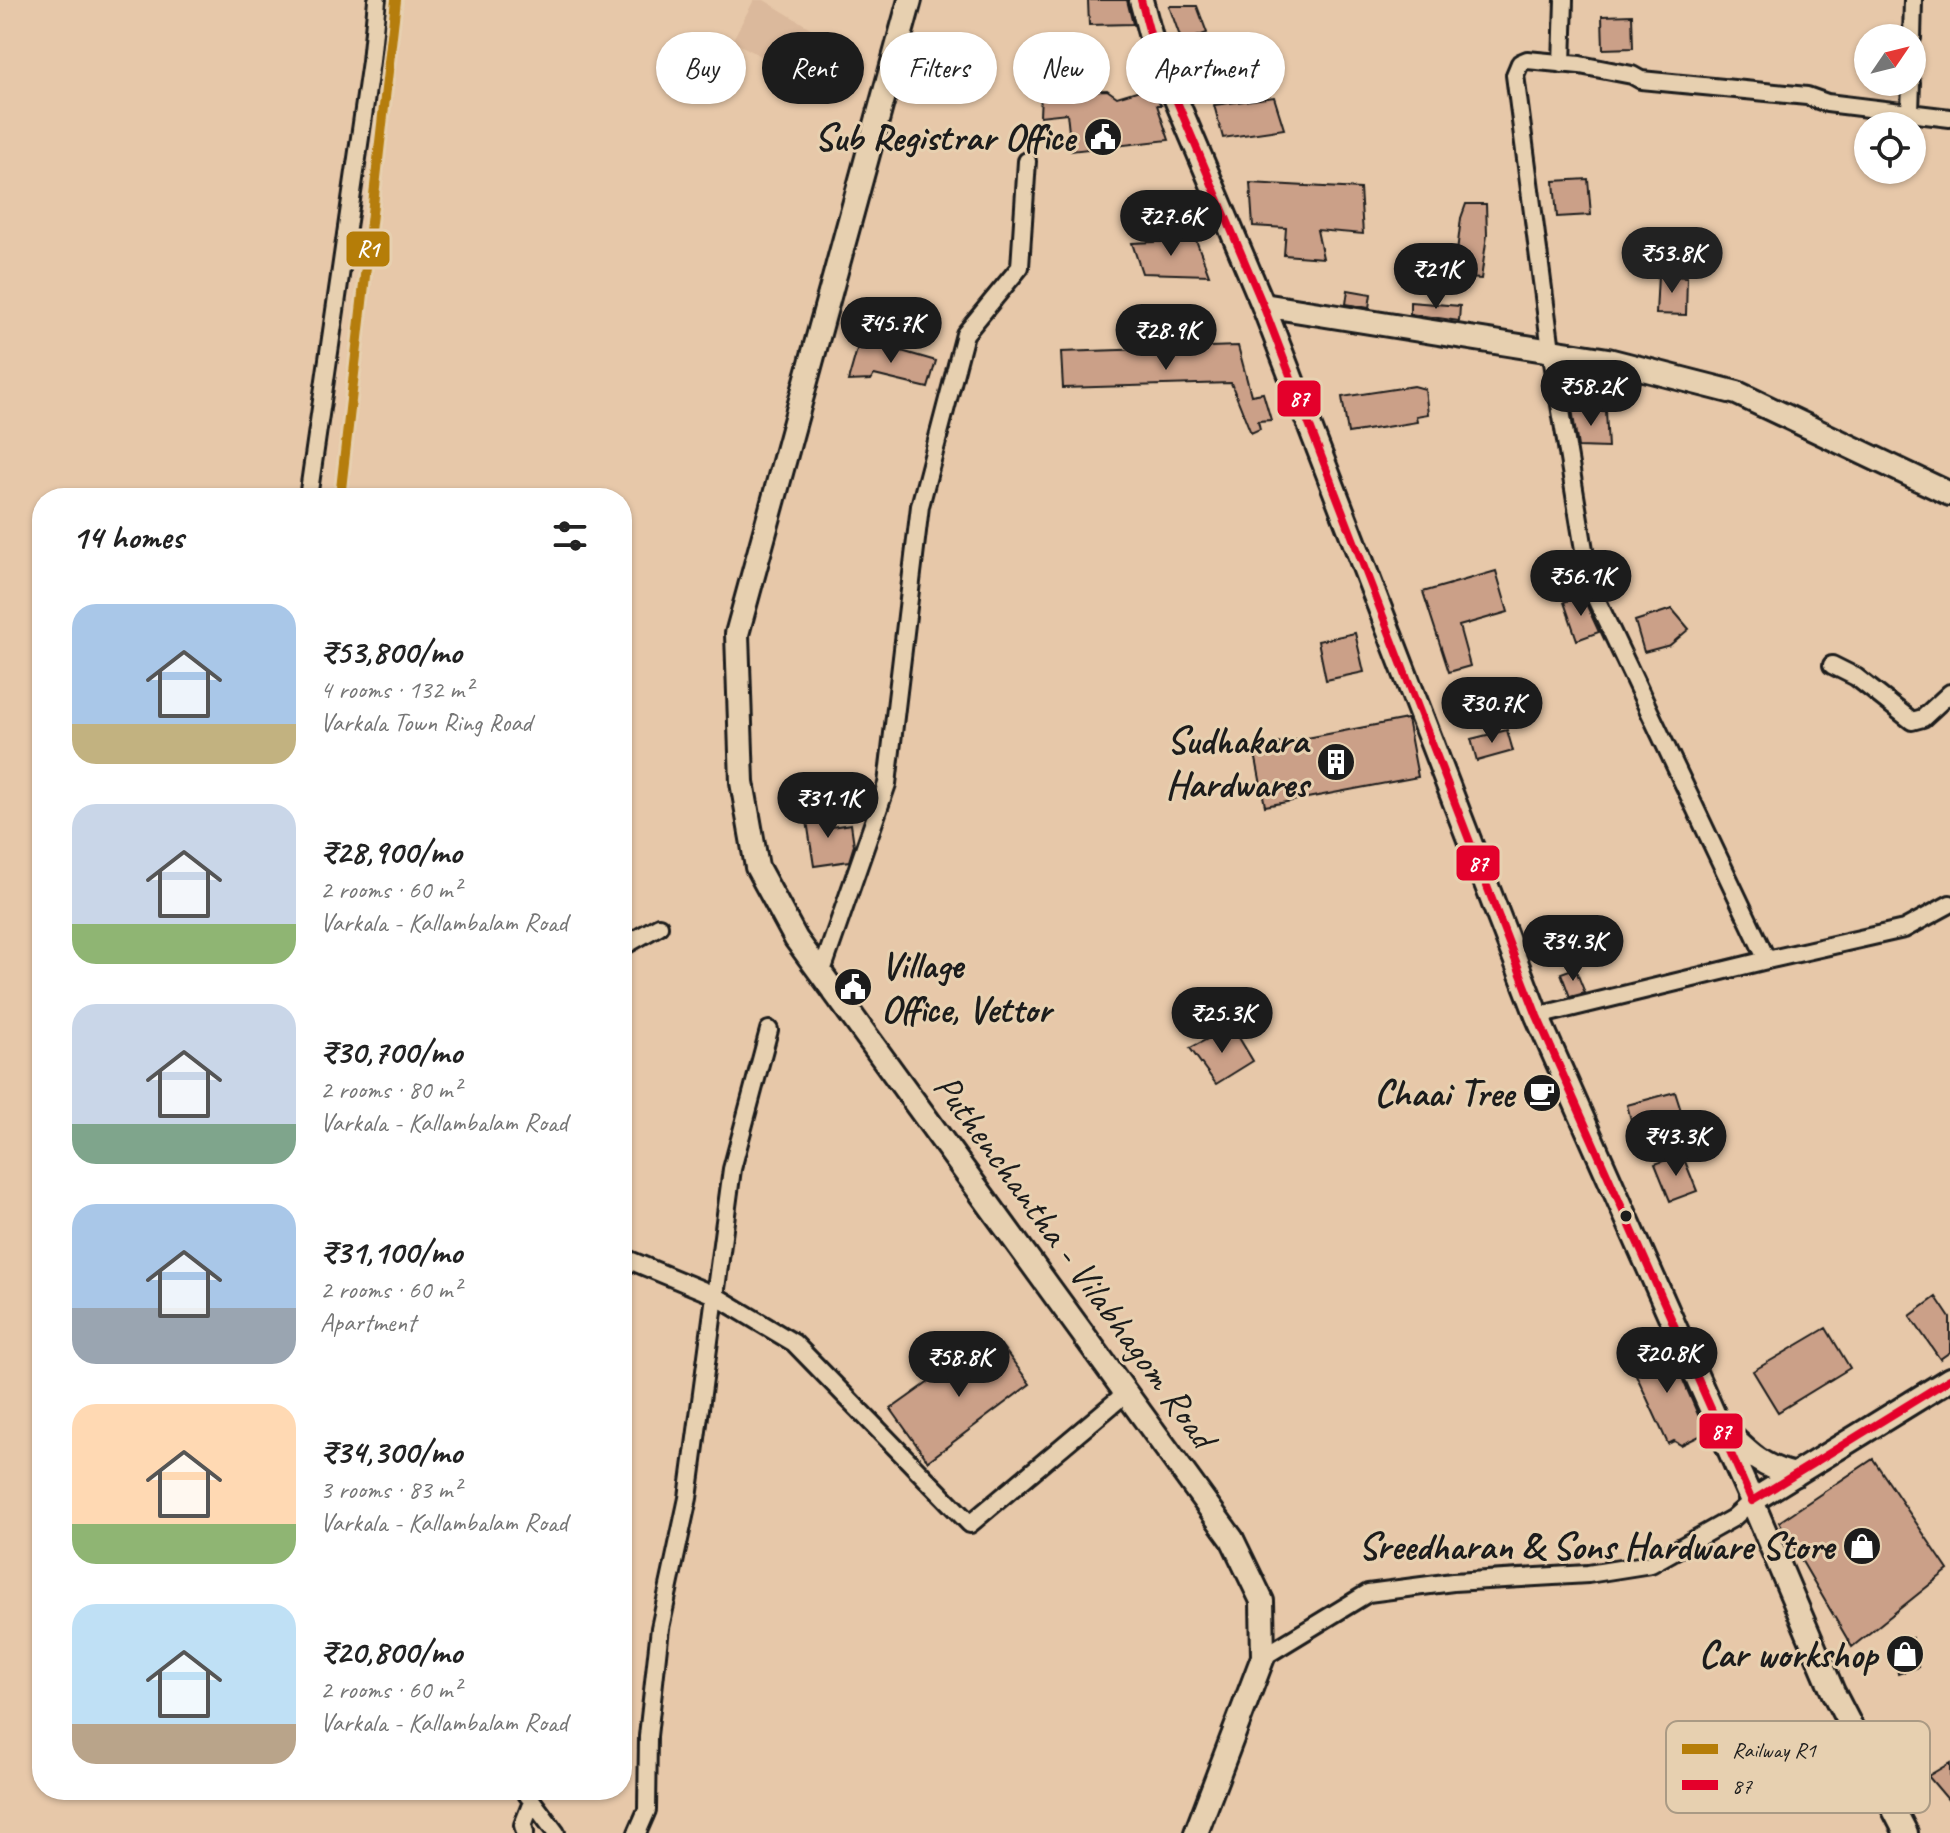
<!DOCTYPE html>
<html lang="en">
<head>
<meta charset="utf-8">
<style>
  body { margin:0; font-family:Caveat,sans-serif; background:#f6f6f6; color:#222; height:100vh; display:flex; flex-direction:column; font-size:30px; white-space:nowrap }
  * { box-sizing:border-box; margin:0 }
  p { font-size:26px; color:#767676 }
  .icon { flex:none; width:44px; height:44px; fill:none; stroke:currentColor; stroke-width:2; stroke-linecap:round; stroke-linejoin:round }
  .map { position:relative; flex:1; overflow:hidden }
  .side { position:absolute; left:32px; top:488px; width:600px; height:1312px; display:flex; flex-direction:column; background:#fff; border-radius:32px; box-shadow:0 2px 6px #0004 }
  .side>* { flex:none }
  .hud { position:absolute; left:656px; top:32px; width:760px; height:72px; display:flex; gap:16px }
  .needle { width:52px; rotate:55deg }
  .buttons { position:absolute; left:1854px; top:24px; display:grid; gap:16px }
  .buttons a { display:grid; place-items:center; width:72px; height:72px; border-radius:50%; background:#fff; box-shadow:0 2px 6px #0004; font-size:40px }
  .price { position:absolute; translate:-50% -68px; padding:0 18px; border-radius:28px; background:#1c1c1c; color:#fff; font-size:26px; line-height:52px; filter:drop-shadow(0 2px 4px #0008) }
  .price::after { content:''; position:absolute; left:50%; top:48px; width:24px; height:18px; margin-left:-12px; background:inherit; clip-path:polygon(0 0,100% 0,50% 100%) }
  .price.active { background:#222; color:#fff }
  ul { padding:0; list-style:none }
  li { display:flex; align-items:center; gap:24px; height:200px; padding:0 40px }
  li span { display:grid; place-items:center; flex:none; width:224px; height:160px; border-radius:24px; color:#555 }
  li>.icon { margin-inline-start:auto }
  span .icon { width:96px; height:96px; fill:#fffc; stroke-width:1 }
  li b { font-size:34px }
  h2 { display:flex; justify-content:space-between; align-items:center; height:96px; padding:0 40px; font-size:34px }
  .pill { padding:0 28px; border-radius:36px; background:#fff; box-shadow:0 2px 6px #0004; font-size:28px; line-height:72px }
  .pill.active { background:#1c1c1c; color:#fff }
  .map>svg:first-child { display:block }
  .built { fill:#dbb99c }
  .building { fill:#cba088; stroke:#1c1c1c; stroke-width:2 }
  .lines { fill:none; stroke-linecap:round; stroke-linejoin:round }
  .street-casing { stroke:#1c1c1c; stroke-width:22 }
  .secondary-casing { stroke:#1c1c1c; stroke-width:28 }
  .street { stroke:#e7d0b0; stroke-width:16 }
  .secondary { stroke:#e7d0b0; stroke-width:22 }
  .bus-1-casing { stroke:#e7d0b0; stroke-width:14 }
  .bus-1 { stroke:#e4002b; stroke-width:8 }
  .rail-1-casing { stroke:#e7d0b0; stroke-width:16 }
  .rail-1 { stroke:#b57d08; stroke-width:10 }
  .bus-dot { fill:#1c1c1c; stroke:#e7d0b0; stroke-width:3 }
  .labels { text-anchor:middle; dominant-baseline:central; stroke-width:6; stroke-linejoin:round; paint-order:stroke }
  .poi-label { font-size:38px; font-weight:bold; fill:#1c1c1c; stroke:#e7d0b0; text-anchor:end }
  .street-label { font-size:38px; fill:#1c1c1c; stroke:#e7d0b0 }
  .key { fill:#e7d0b0; stroke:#aa9a84; stroke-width:2 }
  .key-label { font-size:22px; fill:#1c1c1c }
  .line-badge { stroke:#e7d0b0; stroke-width:3 }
  .badge-label { font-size:22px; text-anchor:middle; font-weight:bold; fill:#fff }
</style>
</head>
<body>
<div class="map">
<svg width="1950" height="1833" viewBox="0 0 1950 1833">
  <rect width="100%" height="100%" fill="#e7c8a9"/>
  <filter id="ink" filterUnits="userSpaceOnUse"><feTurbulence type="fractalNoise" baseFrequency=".0125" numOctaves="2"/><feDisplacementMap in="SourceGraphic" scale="16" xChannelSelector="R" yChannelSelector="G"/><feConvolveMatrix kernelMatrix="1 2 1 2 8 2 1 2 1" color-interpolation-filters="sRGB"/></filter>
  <g filter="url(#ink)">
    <path class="built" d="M754 0H764L868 63 858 87 776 45 765 58 732 41Z"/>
    <path class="building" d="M1088 0H1127L1133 24 1089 25Z
      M1169 6H1197L1207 33 1182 42Z
      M1632 15 1633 48 1603 49 1602 16Z
      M1150 87 1161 105H1157L1169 140 1071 151 1067 113 1040 116 1041 93 1107 90 1117 97Z
      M1274 97 1284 129 1223 138 1214 105Z
      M1588 179 1591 215 1557 217 1554 181Z
      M1250 183 1360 189 1363 234 1317 230 1323 258 1284 255 1286 228 1253 226Z
      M1466 204H1486L1487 235 1481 279 1454 277 1461 218Z
      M1196 240 1209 275 1142 273 1132 243Z
      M1658 275 1687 277 1686 315 1656 314Z
      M1348 290 1371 294 1369 308 1346 304Z
      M1410 302 1460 306 1459 321 1410 314Z
      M860 339 936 361 928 388 874 375 871 380 848 381Z
      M1238 346 1251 395 1263 393 1271 420 1258 421 1260 429 1251 433 1231 383 1063 388 1061 352Z
      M1414 386 1425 389 1428 414 1416 416 1417 422 1348 433 1342 397Z
      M1572 409 1606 411 1608 448 1578 447Z
      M1496 571 1508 612 1459 626 1470 666 1449 672 1423 592Z
      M1582 595 1599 632 1577 640 1564 602Z
      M1672 609 1689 629 1670 645 1644 652 1635 621Z
      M1355 633 1364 672 1326 680 1318 641Z
      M1407 719 1418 777 1265 806 1254 748Z
      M1507 730 1513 751 1477 761 1471 739Z
      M820 806 824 828 851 824 854 845 849 861 814 866 805 808Z
      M1575 968 1585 993 1570 997 1561 973Z
      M1232 1026 1253 1061 1216 1084 1190 1048Z
      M1675 1092 1683 1117 1634 1131 1627 1105Z
      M1682 1154 1697 1191 1670 1201 1655 1164Z
      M1936 1297 1950 1318V1352L1940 1359 1910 1316Z
      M1826 1328 1850 1368 1778 1412 1753 1371Z
      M1662 1342 1672 1369 1677 1366 1706 1433 1681 1445 1674 1441 1668 1444 1627 1355Z
      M1001 1345 1030 1384 928 1461 891 1409 978 1347 986 1357Z
      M1873 1459 1948 1570 1852 1647 1779 1522Z
      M1912 1638 1918 1667 1898 1674 1894 1641Z
      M1950 1763V1802L1928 1776Z"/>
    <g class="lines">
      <defs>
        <path id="street" d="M1912 38 1913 0
          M1562 64 1564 0
          M1910 112 1911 82
          M308 498 371 61 377 0
          M1832 665 1856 677 1912 721 1923 718 1950 693
          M622 947 659 926
          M1767 960 1904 929 1950 904
          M821 974 887 784 920 506 965 334 1020 267 1027 161
          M1537 1016 1767 960 1590 586 1551 350 1515 75 1520 63 1527 60 1580 65 1632 75 1641 80 1807 96 1827 103 1950 118
          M622 1257 714 1295 794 1343 970 1524 1126 1393
          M1263 1657 1368 1593 1453 1582 1588 1574 1651 1564 1733 1518 1752 1501
          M524 1790 556 1833
          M525 1833 523 1825 532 1802
          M637 1833 647 1810 648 1736 660 1628 688 1498 732 1169 769 1030"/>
        <path id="secondary" d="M910 0 737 634 742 782 757 867 796 939 1232 1539 1262 1601 1263 1657 1196 1833
          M1141 0 1153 45 1263 305 1537 1016 1752 1501 1950 1379
          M1263 305 1608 360 1737 393 1950 494
          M1727 1432C1749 1454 1763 1468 1795 1475
          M1752 1501 1833 1692 1906 1833"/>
      </defs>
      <use href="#street" class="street-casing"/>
      <use href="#secondary" class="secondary-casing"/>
      <use href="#street" class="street"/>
      <use href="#secondary" class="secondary"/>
      <defs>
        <path id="bus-1" d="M1141 0 1153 45 1263 305 1537 1016 1752 1501 1950 1379"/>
      </defs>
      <use href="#bus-1" class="bus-1-casing"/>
      <use href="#bus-1" class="bus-1"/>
      <defs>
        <path id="rail-1" d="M340 498 396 0"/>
      </defs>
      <use href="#rail-1" class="rail-1-casing"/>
      <use href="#rail-1" class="rail-1"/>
    </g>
  </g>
  <defs>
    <symbol id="civic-disc" viewBox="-11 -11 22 22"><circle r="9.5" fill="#1c1c1c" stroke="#e7d0b0"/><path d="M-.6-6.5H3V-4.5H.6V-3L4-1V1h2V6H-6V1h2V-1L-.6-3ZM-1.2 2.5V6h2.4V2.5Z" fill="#fff"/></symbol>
    <symbol id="building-disc" viewBox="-11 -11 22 22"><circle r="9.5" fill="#1c1c1c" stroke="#e7d0b0"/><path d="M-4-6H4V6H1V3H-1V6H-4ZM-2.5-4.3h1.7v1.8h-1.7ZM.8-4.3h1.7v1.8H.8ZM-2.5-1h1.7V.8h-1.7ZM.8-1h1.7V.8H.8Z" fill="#fff"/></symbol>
    <symbol id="cafe-disc" viewBox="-11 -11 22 22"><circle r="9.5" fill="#1c1c1c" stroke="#e7d0b0"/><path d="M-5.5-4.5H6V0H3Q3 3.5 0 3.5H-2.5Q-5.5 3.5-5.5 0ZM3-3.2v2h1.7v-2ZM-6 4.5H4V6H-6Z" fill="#fff"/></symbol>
    <symbol id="shop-disc" viewBox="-11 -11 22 22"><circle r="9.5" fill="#1c1c1c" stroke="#e7d0b0"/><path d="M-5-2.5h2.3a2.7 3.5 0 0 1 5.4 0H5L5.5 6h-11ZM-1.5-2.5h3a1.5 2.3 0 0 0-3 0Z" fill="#fff"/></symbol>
  </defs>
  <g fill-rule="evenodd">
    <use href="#civic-disc" x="1081" y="115" width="44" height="44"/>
    <use href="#building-disc" x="1314" y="740" width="44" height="44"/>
    <use href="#civic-disc" x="831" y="965" width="44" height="44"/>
    <use href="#cafe-disc" x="1520" y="1071" width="44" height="44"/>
    <use href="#shop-disc" x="1840" y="1524" width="44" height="44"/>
    <use href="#shop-disc" x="1883" y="1632" width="44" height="44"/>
  </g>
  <circle class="bus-dot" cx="1626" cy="1216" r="7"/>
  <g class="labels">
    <g class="poi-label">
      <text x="1075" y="137">Sub Registrar Office</text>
      <text x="1308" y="740">Sudhakara<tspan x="1308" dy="44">Hardwares</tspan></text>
      <text x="881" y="965" text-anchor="start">Village<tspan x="881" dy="44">Office, Vettor</tspan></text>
      <text x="1514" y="1093">Chaai Tree</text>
      <text x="1834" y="1546">Sreedharan &amp; Sons Hardware Store</text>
      <text x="1877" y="1654">Car workshop</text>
    </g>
    <g class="street-label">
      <text transform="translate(1075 1261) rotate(54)">Puthenchantha - Vilabhagom Road</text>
    </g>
  </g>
  <rect x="1666" y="1721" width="264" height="92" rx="12" class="key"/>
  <rect x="1682" y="1744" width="36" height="10" fill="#b57d08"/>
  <rect x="1682" y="1780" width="36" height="10" fill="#e4002b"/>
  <g class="key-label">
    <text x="1732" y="1757">Railway R1</text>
    <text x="1732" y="1793">87</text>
  </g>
  <g class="line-badge">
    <rect x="345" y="230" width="46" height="38" rx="8" fill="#b57d08"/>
    <rect x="1276" y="379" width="46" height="39" rx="8" fill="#e4002b"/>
    <rect x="1455" y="844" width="46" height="38" rx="8" fill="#e4002b"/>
    <rect x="1698" y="1412" width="46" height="38" rx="8" fill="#e4002b"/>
  </g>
  <g class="badge-label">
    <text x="368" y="257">R1</text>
    <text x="1299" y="406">87</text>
    <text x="1478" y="871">87</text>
    <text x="1721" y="1439">87</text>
  </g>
</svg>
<div class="buttons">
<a><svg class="needle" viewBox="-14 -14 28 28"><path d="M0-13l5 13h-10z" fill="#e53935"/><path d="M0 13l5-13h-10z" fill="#767676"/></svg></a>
<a><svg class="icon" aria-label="locate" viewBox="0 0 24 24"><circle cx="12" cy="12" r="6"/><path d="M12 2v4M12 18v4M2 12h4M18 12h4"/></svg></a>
</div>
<b class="price" style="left:1171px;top:258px">₹27.6K</b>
<b class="price active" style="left:1672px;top:295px">₹53.8K</b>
<b class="price" style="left:1436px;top:311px">₹21K</b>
<b class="price" style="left:891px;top:365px">₹45.7K</b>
<b class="price" style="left:1166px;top:372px">₹28.9K</b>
<b class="price" style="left:1591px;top:428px">₹58.2K</b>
<b class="price" style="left:1581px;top:618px">₹56.1K</b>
<b class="price" style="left:1492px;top:745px">₹30.7K</b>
<b class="price" style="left:828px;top:840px">₹31.1K</b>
<b class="price" style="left:1573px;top:983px">₹34.3K</b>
<b class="price" style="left:1222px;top:1055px">₹25.3K</b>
<b class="price" style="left:1676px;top:1178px">₹43.3K</b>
<b class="price" style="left:1667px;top:1395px">₹20.8K</b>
<b class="price" style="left:959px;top:1399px">₹58.8K</b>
<div class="hud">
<a class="pill">Buy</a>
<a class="pill active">Rent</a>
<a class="pill">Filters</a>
<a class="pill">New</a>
<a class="pill">Apartment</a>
</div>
<section class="side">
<h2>14 homes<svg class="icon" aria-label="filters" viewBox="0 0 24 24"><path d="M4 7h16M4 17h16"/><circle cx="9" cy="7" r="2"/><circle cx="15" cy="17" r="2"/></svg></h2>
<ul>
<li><span style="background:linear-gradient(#a9c7e8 75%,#c2b280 0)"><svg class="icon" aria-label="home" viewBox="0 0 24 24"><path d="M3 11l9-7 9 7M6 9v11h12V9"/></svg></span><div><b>₹53,800/mo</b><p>4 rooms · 132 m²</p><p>Varkala Town Ring Road</p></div></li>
<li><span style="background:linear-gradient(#c9d6e8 75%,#8fb573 0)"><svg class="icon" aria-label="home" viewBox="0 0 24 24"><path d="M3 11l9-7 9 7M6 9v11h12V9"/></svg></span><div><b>₹28,900/mo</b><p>2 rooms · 60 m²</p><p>Varkala - Kallambalam Road</p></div></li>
<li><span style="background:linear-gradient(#c9d6e8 75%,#7fa58c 0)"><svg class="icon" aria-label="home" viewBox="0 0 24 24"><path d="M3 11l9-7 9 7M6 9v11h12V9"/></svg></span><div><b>₹30,700/mo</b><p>2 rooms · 80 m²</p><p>Varkala - Kallambalam Road</p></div></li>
<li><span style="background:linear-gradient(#a9c7e8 65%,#9aa5b1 0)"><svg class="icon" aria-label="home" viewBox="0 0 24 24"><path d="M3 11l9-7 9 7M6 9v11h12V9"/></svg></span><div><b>₹31,100/mo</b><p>2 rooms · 60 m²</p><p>Apartment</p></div></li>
<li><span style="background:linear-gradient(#ffd9b3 75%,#8fb573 0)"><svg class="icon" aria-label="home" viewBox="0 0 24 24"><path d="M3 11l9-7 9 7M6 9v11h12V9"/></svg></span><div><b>₹34,300/mo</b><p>3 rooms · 83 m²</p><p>Varkala - Kallambalam Road</p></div></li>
<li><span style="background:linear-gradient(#bfe0f5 75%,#b9a48a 0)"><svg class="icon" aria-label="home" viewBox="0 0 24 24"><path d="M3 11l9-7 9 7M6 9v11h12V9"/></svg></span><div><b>₹20,800/mo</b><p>2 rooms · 60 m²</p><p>Varkala - Kallambalam Road</p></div></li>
</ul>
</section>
</div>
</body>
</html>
